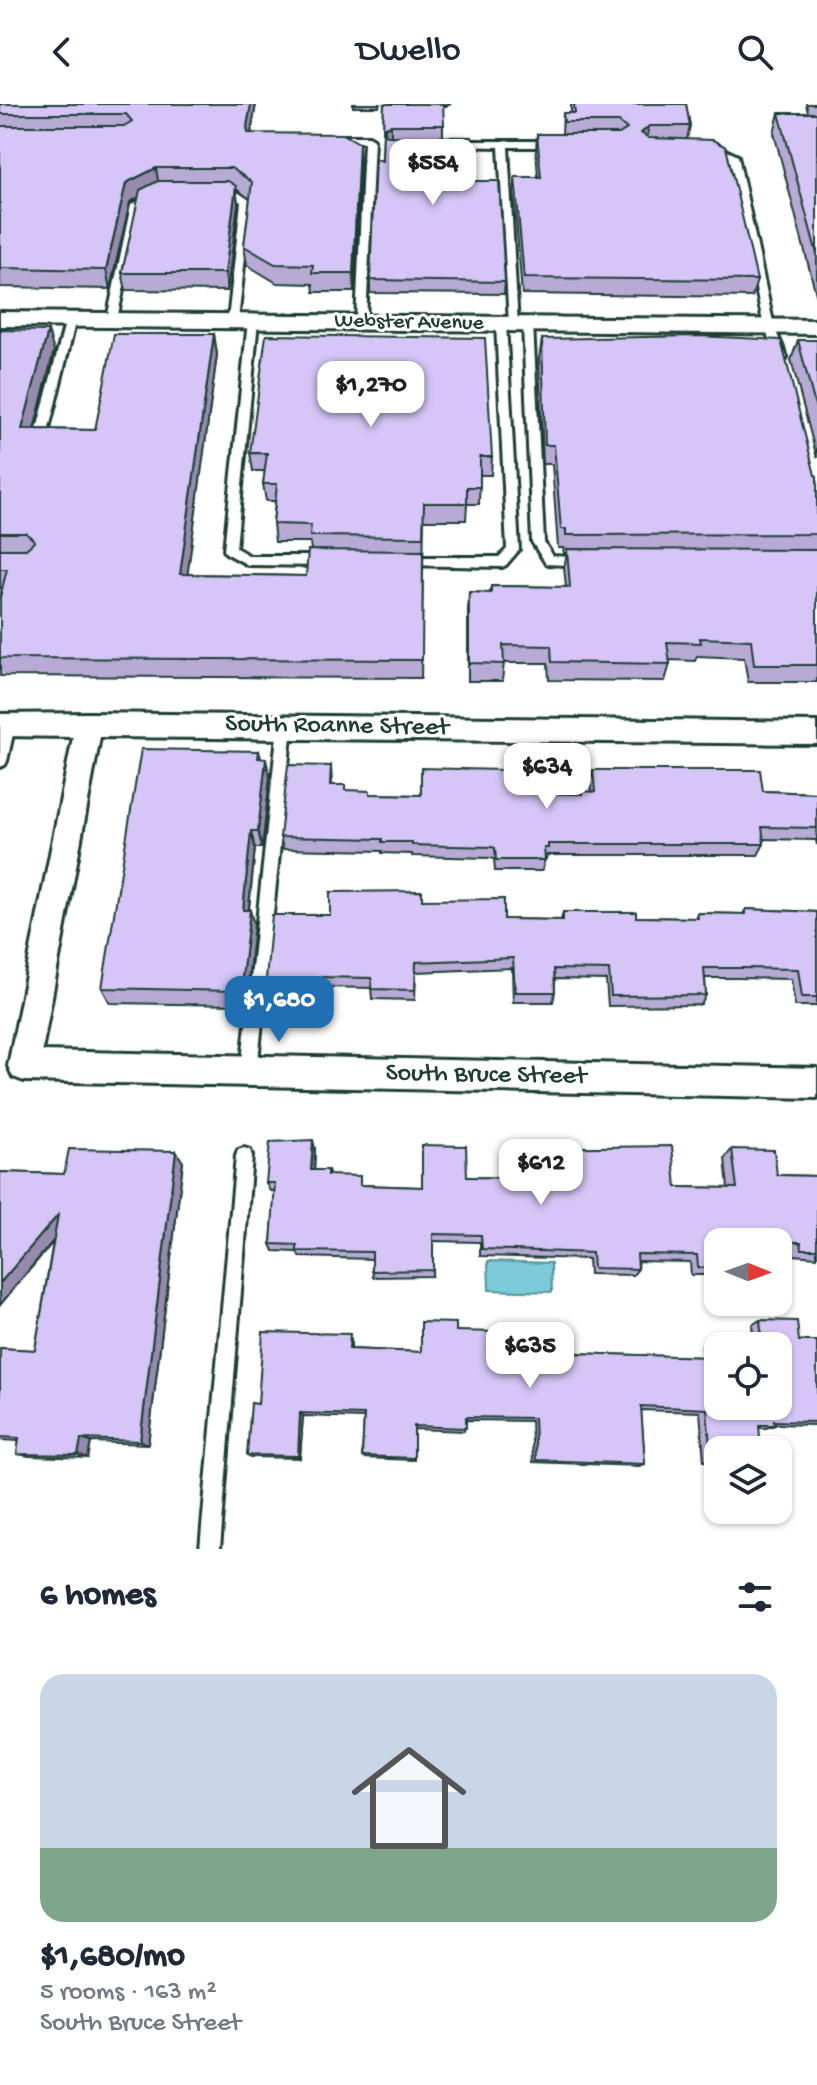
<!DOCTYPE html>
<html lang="en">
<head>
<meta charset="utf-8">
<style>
  body { margin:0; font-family:"Gochi Hand",sans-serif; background:#f2f2f3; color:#1f2937; height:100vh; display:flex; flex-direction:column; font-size:30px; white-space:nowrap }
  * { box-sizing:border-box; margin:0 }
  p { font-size:26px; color:#747a83 }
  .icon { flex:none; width:44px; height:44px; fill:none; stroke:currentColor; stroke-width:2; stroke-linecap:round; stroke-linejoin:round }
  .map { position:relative; height:1445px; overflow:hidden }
  .details { display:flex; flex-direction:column; background:#fff; flex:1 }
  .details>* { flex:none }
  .needle { width:52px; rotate:91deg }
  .fabs { position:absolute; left:704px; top:1124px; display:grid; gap:16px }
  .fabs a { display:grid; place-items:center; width:88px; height:88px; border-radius:16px; background:#fff; box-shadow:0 2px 6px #0004; font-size:40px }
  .price { position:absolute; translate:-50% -68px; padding:0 18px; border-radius:16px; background:#fff; color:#222; font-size:26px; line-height:52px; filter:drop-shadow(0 2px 4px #0008) }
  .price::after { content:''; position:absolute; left:50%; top:48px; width:24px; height:18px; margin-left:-12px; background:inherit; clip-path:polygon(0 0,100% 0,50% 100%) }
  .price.selected { background:#1f6fb2; color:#fff }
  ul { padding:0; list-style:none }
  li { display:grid; align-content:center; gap:16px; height:424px; padding:0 40px }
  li+li { border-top:2px solid #e0e1e3 }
  li span { display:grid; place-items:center; height:248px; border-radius:24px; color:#555 }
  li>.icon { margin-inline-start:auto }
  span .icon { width:144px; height:144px; fill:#fffc; stroke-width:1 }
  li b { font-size:34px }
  h2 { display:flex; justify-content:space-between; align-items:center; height:96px; padding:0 40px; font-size:34px }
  header { display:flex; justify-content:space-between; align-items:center; height:104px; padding:0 40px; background:#fff; font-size:36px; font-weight:600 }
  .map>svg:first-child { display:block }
  .water { fill:#7ccada; stroke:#579298; stroke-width:2 }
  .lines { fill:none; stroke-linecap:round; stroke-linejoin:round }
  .service-casing { stroke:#1f3d34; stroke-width:6 }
  .minor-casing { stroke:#1f3d34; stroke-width:6 }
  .service { fill:#fff; fill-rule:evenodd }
  .minor { fill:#fff; fill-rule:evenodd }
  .wall { fill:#b7aad4; stroke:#1f3d34; stroke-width:2 }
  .shaded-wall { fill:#958bad; stroke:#1f3d34; stroke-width:2 }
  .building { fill:#d5c6f7; stroke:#1f3d34; stroke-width:2; fill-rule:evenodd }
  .labels { text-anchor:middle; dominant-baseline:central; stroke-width:6; stroke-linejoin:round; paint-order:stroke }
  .far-street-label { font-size:22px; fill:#1f3d34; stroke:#fff }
  .street-label { font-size:26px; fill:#1f3d34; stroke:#fff }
</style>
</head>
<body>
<header><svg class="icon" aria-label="back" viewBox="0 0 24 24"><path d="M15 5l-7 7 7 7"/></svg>Dwello<svg class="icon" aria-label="search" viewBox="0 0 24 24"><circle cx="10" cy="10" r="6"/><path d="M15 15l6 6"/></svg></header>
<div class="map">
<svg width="817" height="1445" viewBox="0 0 817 1445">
  <rect width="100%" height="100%" fill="#fff"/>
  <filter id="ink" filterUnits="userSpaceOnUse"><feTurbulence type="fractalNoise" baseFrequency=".0125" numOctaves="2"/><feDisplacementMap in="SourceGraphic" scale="16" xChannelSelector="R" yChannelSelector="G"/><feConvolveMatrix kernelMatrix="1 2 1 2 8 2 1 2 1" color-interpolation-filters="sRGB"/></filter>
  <g filter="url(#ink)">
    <path class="water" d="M488 1157 551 1159 552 1188 489 1186Z"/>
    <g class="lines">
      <defs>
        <path id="service" d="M337 32H369L374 35 366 218 361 221 356 218 364 38 334 37V33Z
          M456 37H555L560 40 555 43H508L518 222 514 223 509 220 499 43 453 42 451 40Z
          M711 42H717L738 52 774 223 787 253 786 255H778L764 223 729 54 711 46Z
          M221 86 236 87 251 97 238 217 233 220 228 217 241 98 231 92 218 91V87Z
          M150 90 158 92 141 102 117 215 112 218 108 217 107 215 131 101Z
          M71 212 76 215 47 333 41 337 35 333 66 215Z
          M253 214 258 217 236 444 250 452H326L332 457 326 462 248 461 226 449 224 446 248 217Z
          M501 217 506 220 519 446 506 461 502 463 402 461 400 458 402 455 406 453H499L507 445 496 220Z
          M528 217 533 220 544 438 553 452 589 454 591 457 589 460 585 462 546 460 532 438 523 220Z
          M8 616 15 621 7 657 5 661 0 663V627L3 617Z
          M285 617 292 622 257 967 255 972 249 975 243 972 241 967 278 622Z
          M244 1044 250 1046 252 1052 220 1445H200L236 1052 238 1046Z"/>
        <path id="minor" d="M0 208 817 216V230L0 222Z
          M89 609 817 618V640L100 633 42 947 817 964V994L24 977 13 973 8 962 73 633 0 632V610Z"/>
      </defs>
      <use href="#service" class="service-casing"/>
      <use href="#minor" class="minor-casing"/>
      <use href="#service" class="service"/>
      <use href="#minor" class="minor"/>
    </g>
    <path class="wall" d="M0 0H256L251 29 360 58 354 188H314L313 180 277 179 247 161 244 142 250 95 236 85 238 100 227 187 126 186 122 169 139 94 130 98 110 185 0 183Z
      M353 0H380L379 3H353Z
      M384 0H451L443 3V33L474 77 505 178 504 190 370 189V176L382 57Z
      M571 0H686L690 22 687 35 757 176 752 193 522 190 514 89 515 73H538L536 46 537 30H562L563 9H571Z
      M806 0H817V194L774 29 779 9H808Z
      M0 226 54 247 34 325 95 326 214 230 217 251 187 470 306 472 311 446 310 438H275L273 420 275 397H266L263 380 265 367H253L250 349 492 353 491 371H480L479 400H467L466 416H424L421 574 0 572V493L2 484H0Z
      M542 235 817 372V578H748L744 554 697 552 695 557 669 556 670 560 665 577 549 576 548 559H504L502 577H468V506L469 488 490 489 491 482 566 483 564 463 567 449H564L563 444H558L552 360H543L539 255Z
      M798 236H817V354L791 256Z
      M259 647 261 654 270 673 262 744H255L249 806 254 821 246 896H240L239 901 110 899 102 884Z
      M331 662 332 681 345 686 370 690 421 691 502 673 525 689 582 690 591 688 590 678 593 666 763 687 817 689V741L816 736 764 735V740L758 751H547L546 755H545L542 767H495L494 755 490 754 412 752V750L382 749V747L283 745 280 733Z
      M422 796 504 815 561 816 563 808 636 813 695 814 697 809 743 810 746 805 817 808V902H795L791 875 736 874H705L706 891 701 901 608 902 606 876 555 875V888L553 898H513L512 864 416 868 415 896 372 895 371 884 320 883 319 896H267L265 886 330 811Z
      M525 1044 676 1083 728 1084 725 1054 732 1045 777 1071 817 1072V1153L793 1151 792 1145 778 1144V1138H718V1171H691L690 1158 638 1157V1165L633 1171 589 1170 588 1155 480 1152V1138L433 1137 432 1172 373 1173 372 1155 300 1153 297 1148 274 1147 271 1140 275 1087H270L266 1079 315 1045 314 1066H328L330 1071 361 1081 422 1083 467 1073 523 1074 522 1053Z
      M183 1058 148 1340 91 1338 88 1354 29 1352 17 1350 19 1337 0 1336V1244L35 1246 53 1138 0 1201V1068L64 1070Z
      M760 1216 799 1237H817V1326H815V1321L775 1320V1321L766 1324H759L718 1346V1362H712L711 1357H704L700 1308 641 1306 645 1360 639 1362 533 1358 531 1317 466 1316 464 1327 414 1325V1356L363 1354 362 1352 364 1314 303 1312 300 1354 251 1353 247 1351 258 1300 351 1235V1245L420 1248 456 1227 543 1235 570 1249 703 1253 702 1242 708 1237 754 1238 752 1221Z"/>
    <path class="shaded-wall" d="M251 0H256L249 41 247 22Z
      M391 21V33L385 41V23Z
      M649 22 646 38 641 29Z
      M359 39 360 58 354 188 353 169Z
      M156 64 159 83 130 98 110 185 106 166 126 79Z
      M236 82 238 100 227 187 225 169Z
      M48 227 54 247 29 345 22 325Z
      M214 230 217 251 185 489 180 470Z
      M266 655 270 673 262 744 258 727Z
      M251 727 255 744 247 821 243 806Z
      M250 806 254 821 246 896 241 882Z
      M235 882 240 896 239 901 235 887Z
      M313 1036 315 1045 314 1074 311 1066Z
      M176 1047 183 1058 148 1340 140 1337Z
      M58 1111 67 1120 0 1201V1179Z
      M300 1309 303 1312 300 1354 298 1352Z
      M81 1335 91 1338 88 1354 78 1351Z"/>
    <path class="building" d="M0 0H251L247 22 248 29 343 30 359 39 353 169H312L313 161 275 160 244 142 252 78 231 64H156L126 79 106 166 0 164V22H124L132 17 126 10H0Z
      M384 0H443L444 21H391L385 23V29L388 32 472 33 474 77H499L505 178 370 176 375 54 382 57Z
      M574 0H686L690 22H649L641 29 649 34 713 36 726 43 757 176 524 174 515 73H541L537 30H619L627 25 619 18H564L563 9H575Z
      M779 9H817V150Z
      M158 77H228L236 82 225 169H122L140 86Z
      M0 226 48 227 22 325 95 326 114 230H214L180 470 306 472 308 446 423 447 422 556 0 554V493L7 465H0V445H26L35 437 26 429H0Z
      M266 231 485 234 492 353H480V383H467V399H424L423 433 310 432 311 421 273 420 277 380H263L267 349H250Z
      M697 232 781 236 815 371 817 372V430L566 431V425H561L554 341H545L542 235Z
      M798 236H817V309Z
      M567 445 817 446V561H754L751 536 700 534 701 539 667 538 670 560 552 558 551 542 503 541 504 560 469 559V488L491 489V482L570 483Z
      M141 645 259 647 258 654 266 655 258 727H251L243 806H250L241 882H235V887L102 884Z
      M288 661 331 662 330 681H345V686L370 687V690L421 691V664L502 666V673L525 689 582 690V687L595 688 593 666H760L763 687 817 689V724L762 723 764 740H548V744H544L545 756H496L495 744 492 743 412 741V738H382V735L280 733Z
      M422 787V796L504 795V815L563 816V808H636V813L698 814 697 809 746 810V805L817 808V893H802L798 865 742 864H704L706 891 611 892 609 866 554 865 555 888H515L513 854 416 858 415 886 371 885 372 874 318 873V886H265L272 811H330V788Z
      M313 1036 311 1066H328V1071L360 1072V1081L422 1083V1041L466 1042 467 1073 526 1074 525 1044 672 1042 676 1083 737 1084 732 1045 774 1046 777 1071 817 1072V1145H802L801 1138 738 1137 739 1138H718V1164H698L697 1151 637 1150 638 1165 593 1164 592 1149 482 1145 481 1131 433 1130V1166L372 1167V1148L297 1147V1141L271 1140 275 1079H266L270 1038Z
      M69 1045 176 1047 140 1337 81 1335 78 1351 17 1350 19 1334 0 1333V1244L35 1246 58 1111 0 1179V1068L64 1070Z
      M760 1216 797 1217 799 1237H817V1318L774 1317 775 1321H759L761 1346H718V1355H711L707 1305 641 1302 645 1360 536 1356 534 1314 466 1313V1324L414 1322V1354L362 1352 364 1311 300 1309 298 1352 247 1351 251 1299 258 1300 263 1228 350 1230 349 1245 421 1248V1218L456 1219V1227L542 1229 543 1235 570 1236V1249L710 1253 708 1237 762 1238ZM718 1242H778V1302H718Z"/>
  </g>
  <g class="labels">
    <g class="far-street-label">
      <text transform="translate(409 219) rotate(1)">Webster Avenue</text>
    </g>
    <g class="street-label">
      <text transform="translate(337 623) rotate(1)">South Roanne Street</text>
      <text transform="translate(486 972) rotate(1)">South Bruce Street</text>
    </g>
  </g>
</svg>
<div class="fabs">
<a><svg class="needle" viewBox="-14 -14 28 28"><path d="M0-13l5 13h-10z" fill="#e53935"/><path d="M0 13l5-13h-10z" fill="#747a83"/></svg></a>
<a><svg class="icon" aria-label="locate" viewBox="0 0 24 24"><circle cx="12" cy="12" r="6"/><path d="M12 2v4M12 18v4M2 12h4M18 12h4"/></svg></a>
<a><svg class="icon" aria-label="layers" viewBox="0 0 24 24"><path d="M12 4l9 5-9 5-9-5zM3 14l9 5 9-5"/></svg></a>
</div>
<b class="price" style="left:433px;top:103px">$554</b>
<b class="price" style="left:371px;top:325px">$1,270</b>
<b class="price" style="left:547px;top:707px">$634</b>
<b class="price selected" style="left:279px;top:940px">$1,680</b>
<b class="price" style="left:541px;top:1103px">$612</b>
<b class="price" style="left:530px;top:1286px">$635</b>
</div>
<section class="details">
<h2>6 homes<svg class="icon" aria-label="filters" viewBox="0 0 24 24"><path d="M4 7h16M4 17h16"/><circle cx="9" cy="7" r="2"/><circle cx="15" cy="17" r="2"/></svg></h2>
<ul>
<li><span style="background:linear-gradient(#c9d6e8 70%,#7fa58c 0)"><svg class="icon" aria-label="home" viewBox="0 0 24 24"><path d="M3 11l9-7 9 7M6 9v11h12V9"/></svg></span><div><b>$1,680/mo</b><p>5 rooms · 163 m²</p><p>South Bruce Street</p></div></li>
</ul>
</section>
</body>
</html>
